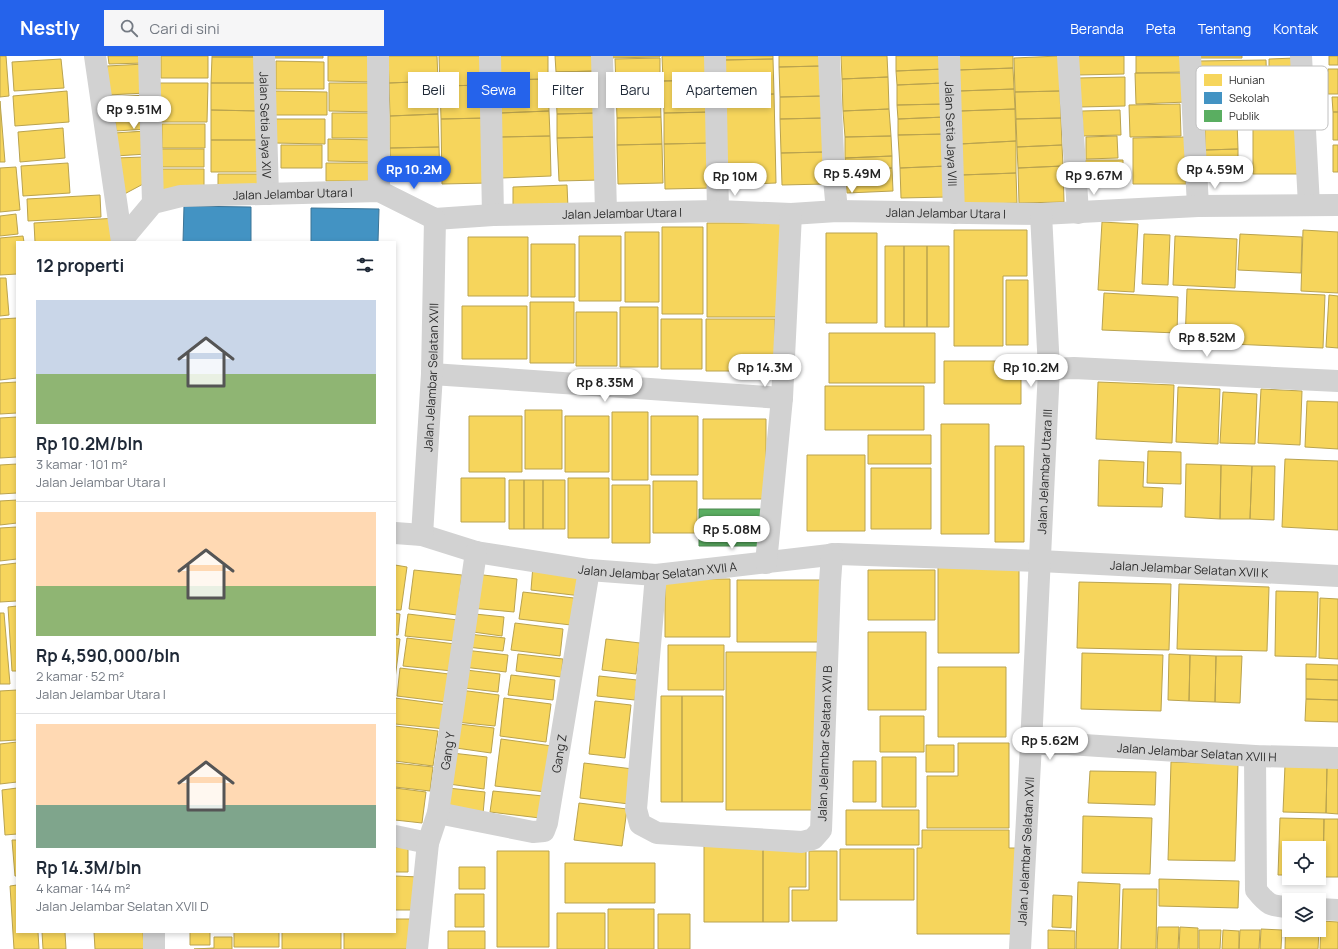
<!DOCTYPE html>
<html lang="id">
<head>
<meta charset="utf-8">
<style>
  body { margin:0; font-family:Manrope,sans-serif; background:#f6f6f7; color:#1f2937; height:100vh; display:flex; flex-direction:column; font-size:15px; white-space:nowrap }
  * { box-sizing:border-box; margin:0 }
  p { font-size:13px; color:#747a83 }
  .icon { flex:none; width:22px; height:22px; fill:none; stroke:currentColor; stroke-width:2; stroke-linecap:round; stroke-linejoin:round }
  .map { position:relative; flex:1; overflow:hidden }
  .panel { position:absolute; left:16px; top:185px; width:380px; height:692px; display:flex; flex-direction:column; background:#fff; border-radius:0px; box-shadow:0 2px 6px #0003 }
  .panel>* { flex:none }
  .hud { position:absolute; left:408px; top:16px; width:380px; height:36px; display:flex; gap:8px }
  .tools { position:absolute; left:1282px; top:785px; display:grid; gap:8px }
  .tools a { display:grid; place-items:center; width:44px; height:44px; border-radius:0px; background:#fff; box-shadow:0 2px 6px #0003; font-size:20px }
  .price { position:absolute; translate:-50% -34px; padding:0 9px; border-radius:14px; background:#fff; color:#222; font-size:13px; line-height:26px; filter:drop-shadow(0 1px 2px #0008) }
  .price::after { content:''; position:absolute; left:50%; top:24px; width:12px; height:9px; margin-left:-6px; background:inherit; clip-path:polygon(0 0,100% 0,50% 100%) }
  .price.active { background:#2563eb; color:#fff }
  ul { padding:0; list-style:none }
  li { display:grid; align-content:center; gap:8px; height:212px; padding:0 20px }
  li+li { border-top:1px solid #e0e1e3 }
  li span { display:grid; place-items:center; height:124px; border-radius:0px; color:#555 }
  li>.icon { margin-inline-start:auto }
  span .icon { width:72px; height:72px; fill:#fffc; stroke-width:1 }
  li b { font-size:17px }
  h2 { display:flex; justify-content:space-between; align-items:center; height:48px; padding:0 20px; font-size:17px }
  .chip { padding:0 14px; border-radius:0px; background:#fff; box-shadow:0 2px 6px #0003; font-size:14px; line-height:36px }
  .chip.active { background:#2563eb; color:#fff }
  header { display:flex; align-items:center; gap:24px; box-sizing:border-box; height:56px; padding:0 20px; background:#2563eb; color:#fff }
  header strong { font-size:19px }
  nav { display:flex; gap:22px; margin-inline-start:auto; font-size:14px }
  .search { width:280px; height:36px; background:#f6f6f7; display:flex; align-items:center; gap:10px; box-sizing:border-box; padding:0 14px; border-radius:0px; color:#747a83; font-size:15px }
  .map>svg:first-child { display:block }
  .homes { fill:#f6d55c; stroke:#baa34e }
  .schools { fill:#4393c3; stroke:#3c7496 }
  .public { fill:#5aae61; stroke:#4c8751 }
  .lines { fill:none; stroke-linecap:round; stroke-linejoin:round }
  .minor { stroke:#d2d2d2; stroke-width:22 }
  .labels { text-anchor:middle; dominant-baseline:central; stroke-width:4; stroke-linejoin:round; paint-order:stroke }
  .street-label { font-size:12px; fill:#2d2d2d; stroke:#fff }
  .key { fill:#fff; stroke:#c0c0c0; stroke-width:1 }
  .key-label { font-size:11px; fill:#2d2d2d }
</style>
</head>
<body>
<header>
<strong>Nestly</strong>
<div class="search"><svg class="icon" aria-label="search" viewBox="0 0 24 24"><circle cx="10" cy="10" r="6"/><path d="M15 15l6 6"/></svg>Cari di sini</div>
<nav><a>Beranda</a><a>Peta</a><a>Tentang</a><a>Kontak</a></nav>
</header>
<div class="map">
<svg width="1338" height="893" viewBox="0 0 1338 893">
  <rect width="100%" height="100%" fill="#fff"/>
  <path class="homes" d="M0 0H6L9 40 0 41Z
    M108 0H144L145 7 109 8Z
    M161 0H208V22H161Z
    M212 0H260V1H212Z
    M271 0H323V2H271Z
    M328 0H374V26L328 25Z
    M388 0H437L438 25 389 27Z
    M439 0H486L487 29 440 30Z
    M499 0H548V23L499 24Z
    M555 0H597V15L556 16Z
    M609 0H660V1L609 2Z
    M662 0H711V24L663 25Z
    M724 0H773V3L724 4Z
    M779 0H822V10L779 11Z
    M841 0H887L888 21 842 23Z
    M896 0H943L944 13 896 15Z
    M958 0H1013V12L958 14Z
    M1059 0 1060 35 1015 36 1014 2Z
    M1078 0H1124V18L1078 19Z
    M1136 0H1183V16L1136 17Z
    M1200 0H1242V2H1200Z
    M1329 0H1338V9H1329Z
    M212 1H260V27H211Z
    M660 2V30L616 31 615 3Z
    M1295 2V33H1269V3Z
    M61 3 64 32 14 35 12 6Z
    M773 3 774 38 725 40 724 4Z
    M1266 4 1267 35H1240V22L1199 23V5Z
    M276 5 324 6V33H276Z
    M145 8 146 37 108 39 107 10Z
    M822 10 824 40 780 41 779 11Z
    M1013 12 1014 33 959 35 958 14Z
    M944 13V27L897 29 896 15Z
    M1328 13H1338V38H1328Z
    M597 15 598 33 556 34V16Z
    M1135 17H1187V46L1136 48Z
    M888 21 889 53 843 55 842 23Z
    M1125 21V50L1079 51 1078 22Z
    M548 23 549 55 500 57 499 24Z
    M711 24 712 56 664 57 663 25Z
    M438 25V58L390 60 389 27Z
    M160 27H208L207 66H159Z
    M211 27H260V55L211 54Z
    M329 27H376L375 56 329 55Z
    M944 27 945 48 897 49V29Z
    M487 29V62L441 63 440 30Z
    M598 33V57L557 58 556 34Z
    M1014 33 1015 53 960 55 959 35Z
    M660 34 661 61 617 62 616 35Z
    M67 35 69 66 15 70 13 40Z
    M274 35 327 36V59H274Z
    M1060 35 1061 62 1016 63 1015 36Z
    M774 38 776 127 727 129 725 40Z
    M146 39 147 73 116 75 114 41Z
    M824 40V62L780 63V41Z
    M1332 41H1338V56H1333Z
    M0 45 5 106H0Z
    M945 48V61L898 63 897 49Z
    M1180 48 1181 80 1130 81 1129 49Z
    M889 53 891 80 845 81 843 55Z
    M1015 53 1016 85 960 88V55Z
    M211 54 260 55V84H211Z
    M1120 54 1121 79 1083 80 1082 55Z
    M549 55 550 80 501 81 500 57Z
    M712 56 713 87 664 88V57Z
    M1333 56H1338V84H1333Z
    M332 57H376V82H332Z
    M598 57 599 81 557 82V58Z
    M438 58 439 91 390 92V60Z
    M661 61 662 88 617 89V62Z
    M945 61 946 78 898 79V63Z
    M487 62 489 127 442 128 441 63Z
    M824 62 825 96 781 97 780 63Z
    M1061 62 1062 89 1017 91 1016 63Z
    M274 63H325V88L274 87Z
    M1205 65H1237L1238 93 1205 94Z
    M162 68H205V92H162Z
    M1302 68 1303 118H1253V69Z
    M63 72 65 102 20 106 18 76Z
    M146 75 147 98 115 100 114 77Z
    M946 78 947 110 900 112 898 79Z
    M550 80 551 120 502 122 501 81Z
    M891 80 892 100 845 102V81Z
    M1117 80 1118 102 1086 103V81Z
    M599 81 600 124 559 125 557 82Z
    M1185 81 1186 128H1133V82Z
    M328 83 376 84V106L328 105Z
    M211 84H260L259 116H211Z
    M1016 85V117L961 119 960 88Z
    M713 87 714 132 665 133 664 88Z
    M662 88 663 127 618 128 617 89Z
    M281 89H322V112H281Z
    M1062 89 1063 110 1018 112 1017 91Z
    M1333 89H1338V116H1333Z
    M439 91 440 124 391 125 390 92Z
    M160 93H204V111H160Z
    M1238 93V120H1205V94Z
    M825 96 826 128 782 129 781 97Z
    M892 100V112L846 114 845 102Z
    M144 101 145 127 117 142 116 102Z
    M1085 104H1123V122H1085Z
    M68 107 70 137 23 140 21 110Z
    M326 107H377L376 125H326Z
    M947 110 948 141 901 142 900 112Z
    M1063 110 1064 146 1019 147 1018 112Z
    M16 111 20 154 0 156V112Z
    M892 112 893 135 847 137 846 114Z
    M161 113H204V135H161Z
    M1016 117 1017 147 962 149 961 119Z
    M218 118H259L258 133H218Z
    M567 129 568 152 513 154V131Z
    M100 139 101 161 28 165 27 143Z
    M16 158 18 178 0 180V160Z
    M117 162 118 186H35L34 167Z
    M1102 166 1138 168 1134 236 1098 234Z
    M707 167H782V261H707Z
    M662 171H703V258H662Z
    M954 174H1027V220H1003V290H954Z
    M1303 174 1338 176V237L1301 235Z
    M625 176H659V246H625Z
    M826 177H877V267H826Z
    M1144 178 1170 179 1168 229 1142 228Z
    M1240 178 1302 181 1301 217 1238 214Z
    M23 180 24 186H17V218L0 219V182Z
    M579 180H621V245H579Z
    M1175 180 1237 183 1235 232 1173 229Z
    M468 181H528V240H468Z
    M531 188H575V241H531Z
    M885 190H904V271H885Z
    M904 190H927V271H904Z
    M927 190H949V271H927Z
    M0 222H6L9 259 0 260Z
    M1006 224H1028V289H1006Z
    M1187 233 1325 239 1323 292 1185 286Z
    M1104 237 1178 241 1177 277 1102 274Z
    M1329 239 1338 240V292L1326 291Z
    M530 246H574V307H530Z
    M462 250H527V303H462Z
    M620 251H658V311H620Z
    M576 256H617V310H576Z
    M17 262V322L0 324V263Z
    M661 263H702V313H661Z
    M706 263H775V315H706Z
    M829 277H935V327H829Z
    M944 305H1021V348H944Z
    M17 326V357L0 358V327Z
    M1098 326 1174 329 1172 387 1096 383Z
    M825 330H924V374H825Z
    M1178 331 1220 333 1218 388 1176 386Z
    M1261 333 1302 335 1300 389 1258 387Z
    M1223 336 1257 338 1255 388 1220 387Z
    M1307 345 1338 346V393L1305 391Z
    M525 354H562V413H525Z
    M612 356H648V424H612Z
    M469 360H522V416H469Z
    M565 360H609V416H565Z
    M651 360H698V419H651Z
    M17 361V401L0 402V362Z
    M703 363H766V443H703Z
    M941 368H989V478H941Z
    M868 379H931V408H868Z
    M995 390H1024V486H995Z
    M1148 395 1181 396V428L1147 427Z
    M807 399H865V475H807Z
    M1285 403 1338 405V474L1282 471Z
    M1099 404 1144 406 1143 431 1163 432 1162 451 1098 450Z
    M17 408V437L0 438V409Z
    M1186 408 1221 409 1220 463 1185 461Z
    M1221 409 1252 410 1250 463H1220Z
    M1252 410H1275L1274 464 1250 463Z
    M871 412H931V473H871Z
    M461 422H505V466H461Z
    M568 422H609V482H568Z
    M509 424H524V473H509Z
    M524 424H543V473H524Z
    M543 424H565V473H543Z
    M653 425H697V477H653Z
    M612 429H650V487H612Z
    M17 444V467L0 469V445Z
    M17 471V503L0 505V472Z
    M17 507V545L0 546V509Z
    M395 509 407 511 401 554H395Z
    M533 509 584 515 581 540 531 534Z
    M938 510H1019V597H938Z
    M414 514 462 519 457 559 409 553Z
    M868 514H935V564H868Z
    M475 518 517 523 514 556 471 552Z
    M665 523H730V581H665Z
    M737 524H825V586H737Z
    M1079 526 1171 528 1169 594 1077 592Z
    M1179 528 1269 531 1267 595 1177 593Z
    M1276 535 1318 536 1316 601 1275 600Z
    M523 536 574 542 571 569 519 563Z
    M1320 542 1338 543V603L1319 602Z
    M17 550V615H12L8 551Z
    M0 557H4L10 628H0Z
    M395 557 400 558 398 579H395Z
    M408 558 458 564 455 585 405 580Z
    M475 558 504 561 502 580 473 576Z
    M515 567 563 573 560 600 511 594Z
    M868 576H926V654H868Z
    M469 578 505 582 503 595 467 591Z
    M395 582 400 583 395 623Z
    M407 582 455 588 452 615 403 610Z
    M606 583 640 587 636 618 602 614Z
    M668 589H724V634H668Z
    M465 594 508 599 506 616 463 611Z
    M726 596H817V754H726Z
    M1082 597 1163 599 1161 655 1081 653Z
    M518 598 563 603 561 621 516 615Z
    M1169 598 1190 599 1189 645 1168 644Z
    M1190 599 1216 600 1215 646 1189 645Z
    M1216 600H1242L1240 647 1215 646Z
    M1306 608 1338 609V624L1306 623Z
    M938 611H1006V681H938Z
    M400 612 449 618 446 646 397 640Z
    M466 614 500 618 498 636 464 632Z
    M511 619 555 624 553 644 508 639Z
    M599 620 637 624 635 644 597 640Z
    M1306 623 1338 624V644L1306 643Z
    M17 634V684L0 685V635Z
    M460 634 499 639 495 670 456 666Z
    M661 640H682V746H661Z
    M682 640H723V746H682Z
    M395 642 448 649 445 673 395 668Z
    M504 642 551 648 546 686 500 680Z
    M1306 643 1338 644V666L1305 665Z
    M595 645 631 649 625 702 589 698Z
    M880 660H924V696H880Z
    M459 668 494 672 491 697 456 692Z
    M395 670 438 675 433 710 395 705Z
    M501 683 552 690 546 736 495 730Z
    M17 686V726L0 728V688Z
    M958 687H1009V772H927V720H958Z
    M926 689H954V716H926Z
    M452 697 487 701 484 733 449 728Z
    M882 701H916V751H882Z
    M853 705H876V746H853Z
    M1171 706 1238 708 1235 805 1168 804Z
    M395 707 433 711 430 735 395 731Z
    M584 707 633 713 629 748 580 742Z
    M1285 709 1327 710 1326 757 1283 756Z
    M1327 710H1338V758L1326 757Z
    M1090 715 1156 716 1155 749 1088 747Z
    M17 732V778L5 779 2 734Z
    M395 732 426 736 422 767 395 764Z
    M448 732 485 736 483 758 446 753Z
    M493 735 543 740 540 762 490 756Z
    M579 747 627 753 622 790 574 784Z
    M846 754H919V789H846Z
    M1083 760 1152 762 1150 818 1082 817Z
    M1280 762 1324 763 1323 821 1319 820V792H1289V819H1278Z
    M1324 763H1338V821H1323Z
    M922 774H1009V792H1017V878H917V792H922Z
    M12 784H17V820H15Z
    M704 790H763V866H704Z
    M763 790H806V831H789V866H763Z
    M395 791H408V816H395Z
    M840 793H914V844H840Z
    M497 795H549V891H497Z
    M809 795H837V865H792V834H809Z
    M565 807H655V847H565Z
    M459 811H485V833H459Z
    M395 820 420 821V854H395Z
    M1159 823 1239 825 1238 852 1159 850Z
    M1078 826 1120 828 1118 893H1076Z
    M17 829V876H38L39 893H14L10 830Z
    M1123 833H1157L1156 893H1121Z
    M455 838H484V871H455Z
    M1053 839 1072 840 1071 872 1052 871Z
    M608 853H654V893H608Z
    M1286 856H1289V874H1319L1318 893H1285Z
    M557 857H605V893H557Z
    M658 858H690V893H658Z
    M395 863H411V893H344V876H395Z
    M1321 865 1338 866V893H1320Z
    M1158 871H1179L1178 893H1157Z
    M1180 871 1198 872V893H1179Z
    M1261 873 1282 874 1281 893H1260Z
    M1048 874 1075 875V893H1048Z
    M1199 874H1221L1220 893H1199Z
    M1223 874 1239 875V893H1222Z
    M1240 874H1260L1259 893H1239Z
    M448 875H485V893H448Z
    M42 876H65L66 893H43Z
    M94 876H143L144 893H95Z
    M190 876H210V889H190Z
    M234 876H279V891H234Z
    M282 876H341V893H282Z
    M214 881H232V893H194L214 892Z"/>
  <path class="schools" d="M184 150 251 151V186H183Z
    M311 152 379 153 378 186H311Z"/>
  <path class="public" d="M699 453H764V490H699Z"/>
  <g class="lines">
    <g class="minor">
      <path d="M95 0 122 186"/>
      <path d="M149 0 153 147"/>
      <path id="s1" d="M264 0 268 138"/>
      <path d="M378 0 379 135"/>
      <path d="M490 0 493 159"/>
      <path d="M602 0 606 156"/>
      <path d="M715 0 718 155"/>
      <path d="M829 0 834 123 837 155"/>
      <path id="s2" d="M949 0 954 157"/>
      <path d="M1068 0 1078 157"/>
      <path d="M1190 0 1198 150"/>
      <path d="M1301 0 1309 149"/>
      <path id="s3" d="M122 184 153 147 181 140 379 135 435 163 493 159 718 155 791 158 837 155 1041 158 1198 150 1338 149"/>
      <path d="M1049 313 1074 312 1338 325"/>
      <path d="M432 318 782 342"/>
      <path id="s4" d="M395 477 422 479 476 496 589 514 656 519 838 498 1040 505 1338 520"/>
      <path id="s5" d="M422 479 432 318 435 163"/>
      <path d="M766 507 782 342 791 158"/>
      <path id="s6" d="M656 519 636 753 640 768 657 777 802 786 813 783 821 774 830 526 832 498"/>
      <path id="s7" d="M1031 688H1068L1255 700 1338 702"/>
      <path d="M1255 700 1256 834C1268 849 1270 850 1289 851"/>
      <path id="s8" d="M438 757 533 776 544 775 547 767 589 514"/>
      <path d="M395 780 428 787"/>
      <path d="M1319 853 1338 854"/>
      <path d="M154 876V893"/>
      <path id="s9" d="M417 893 428 787 438 757 476 496"/>
      <path id="s10" d="M1020 893 1031 688 1049 313 1041 158"/>
    </g>
  </g>
  <g class="labels">
    <g class="street-label">
      <text stroke="none"><textPath href="#s1" startOffset="69">Jalan Setia Jaya XIV</textPath></text>
      <text stroke="none"><textPath href="#s2" startOffset="78">Jalan Setia Jaya VIII</textPath></text>
      <text stroke="none"><textPath href="#s3" startOffset="189">Jalan Jelambar Utara I</textPath></text>
      <text stroke="none"><textPath href="#s3" startOffset="525">Jalan Jelambar Utara I</textPath></text>
      <text stroke="none"><textPath href="#s3" startOffset="849">Jalan Jelambar Utara I</textPath></text>
      <text stroke="none"><textPath href="#s5" startOffset="158">Jalan Jelambar Selatan XVII</textPath></text>
      <text stroke="none"><textPath href="#s10" startOffset="478">Jalan Jelambar Utara III</textPath></text>
      <text stroke="none"><textPath href="#s4" startOffset="267">Jalan Jelambar Selatan XVII A</textPath></text>
      <text stroke="none"><textPath href="#s4" startOffset="800">Jalan Jelambar Selatan XVII K</textPath></text>
      <text stroke="none"><textPath href="#s6" startOffset="525">Jalan Jelambar Selatan XVI B</textPath></text>
      <text stroke="none"><textPath href="#s9" startOffset="201">Gang Y</textPath></text>
      <text stroke="none"><textPath href="#s7" startOffset="166">Jalan Jelambar Selatan XVII H</textPath></text>
      <text stroke="none"><textPath href="#s8" startOffset="187">Gang Z</textPath></text>
      <text stroke="none"><textPath href="#s10" startOffset="98">Jalan Jelambar Selatan XVII</textPath></text>
    </g>
  </g>
  <rect x="1196" y="10" width="132" height="64" rx="6" class="key"/>
  <rect x="1204" y="18" width="18" height="12" fill="#f6d55c"/>
  <rect x="1204" y="36" width="18" height="12" fill="#4393c3"/>
  <rect x="1204" y="54" width="18" height="12" fill="#5aae61"/>
  <g class="key-label">
    <text x="1229" y="28">Hunian</text>
    <text x="1229" y="46">Sekolah</text>
    <text x="1229" y="64">Publik</text>
  </g>
</svg>
<div class="tools">
<a><svg class="icon" aria-label="locate" viewBox="0 0 24 24"><circle cx="12" cy="12" r="6"/><path d="M12 2v4M12 18v4M2 12h4M18 12h4"/></svg></a>
<a><svg class="icon" aria-label="layers" viewBox="0 0 24 24"><path d="M12 4l9 5-9 5-9-5zM3 14l9 5 9-5"/></svg></a>
</div>
<b class="price" style="left:134px;top:74px">Rp 9.51M</b>
<b class="price active" style="left:414px;top:134px">Rp 10.2M</b>
<b class="price" style="left:1215px;top:134px">Rp 4.59M</b>
<b class="price" style="left:852px;top:138px">Rp 5.49M</b>
<b class="price" style="left:1094px;top:140px">Rp 9.67M</b>
<b class="price" style="left:735px;top:141px">Rp 10M</b>
<b class="price" style="left:1207px;top:302px">Rp 8.52M</b>
<b class="price" style="left:765px;top:332px">Rp 14.3M</b>
<b class="price" style="left:1031px;top:332px">Rp 10.2M</b>
<b class="price" style="left:605px;top:347px">Rp 8.35M</b>
<b class="price" style="left:732px;top:494px">Rp 5.08M</b>
<b class="price" style="left:1050px;top:705px">Rp 5.62M</b>
<div class="hud">
<a class="chip">Beli</a>
<a class="chip active">Sewa</a>
<a class="chip">Filter</a>
<a class="chip">Baru</a>
<a class="chip">Apartemen</a>
</div>
<section class="panel">
<h2>12 properti<svg class="icon" aria-label="filters" viewBox="0 0 24 24"><path d="M4 7h16M4 17h16"/><circle cx="9" cy="7" r="2"/><circle cx="15" cy="17" r="2"/></svg></h2>
<ul>
<li><span style="background:linear-gradient(#c9d6e8 60%,#8fb573 0)"><svg class="icon" aria-label="home" viewBox="0 0 24 24"><path d="M3 11l9-7 9 7M6 9v11h12V9"/></svg></span><div><b>Rp 10.2M/bln</b><p>3 kamar · 101 m²</p><p>Jalan Jelambar Utara I</p></div></li>
<li><span style="background:linear-gradient(#ffd9b3 60%,#8fb573 0)"><svg class="icon" aria-label="home" viewBox="0 0 24 24"><path d="M3 11l9-7 9 7M6 9v11h12V9"/></svg></span><div><b>Rp 4,590,000/bln</b><p>2 kamar · 52 m²</p><p>Jalan Jelambar Utara I</p></div></li>
<li><span style="background:linear-gradient(#ffd9b3 65%,#7fa58c 0)"><svg class="icon" aria-label="home" viewBox="0 0 24 24"><path d="M3 11l9-7 9 7M6 9v11h12V9"/></svg></span><div><b>Rp 14.3M/bln</b><p>4 kamar · 144 m²</p><p>Jalan Jelambar Selatan XVII D</p></div></li>
</ul>
</section>
</div>
</body>
</html>
